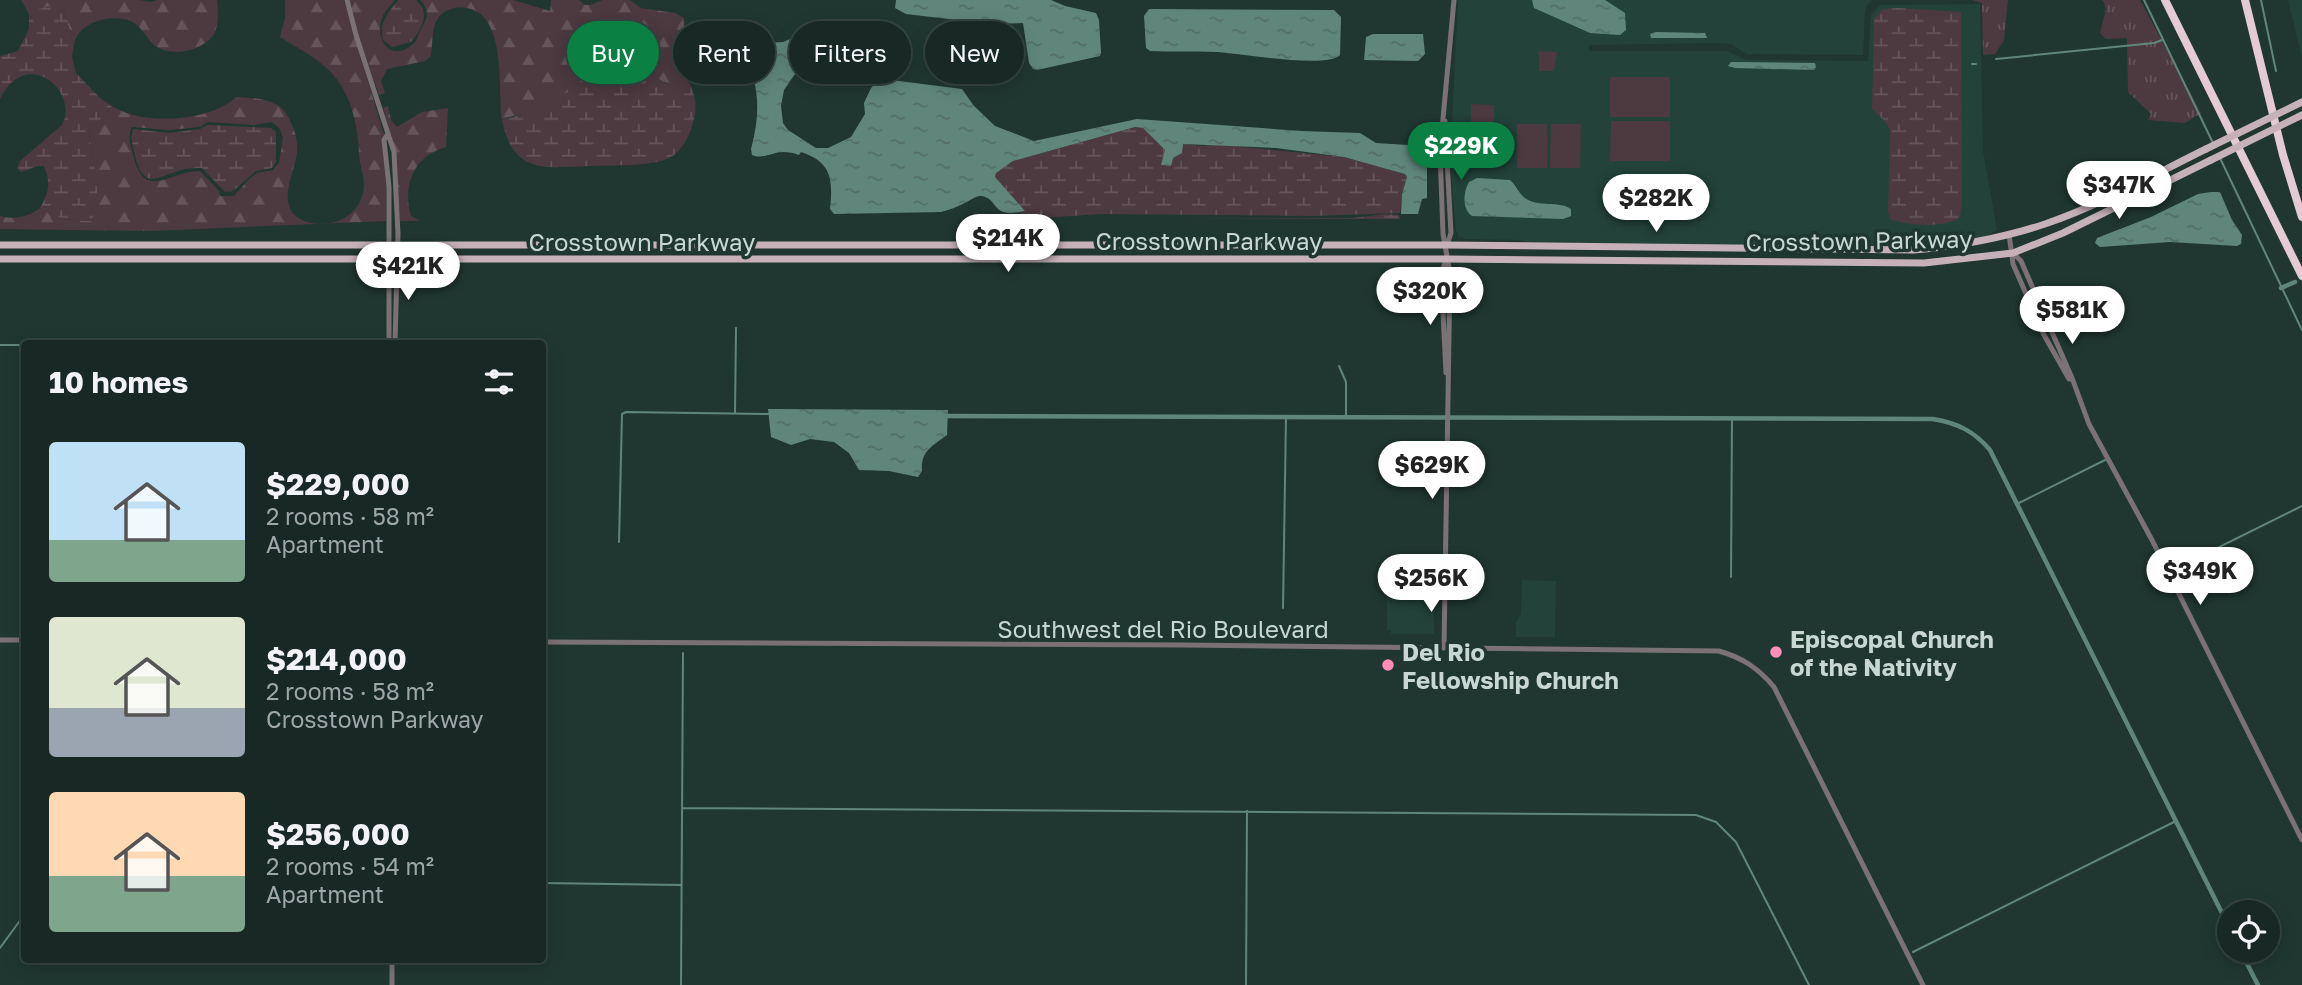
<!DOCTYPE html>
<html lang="en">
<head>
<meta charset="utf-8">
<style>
  body { margin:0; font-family:"Golos Text",sans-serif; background:#253532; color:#f1f3f6; height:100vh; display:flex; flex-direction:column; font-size:26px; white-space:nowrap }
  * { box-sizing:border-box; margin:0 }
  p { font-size:23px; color:#9fa6a7 }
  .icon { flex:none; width:38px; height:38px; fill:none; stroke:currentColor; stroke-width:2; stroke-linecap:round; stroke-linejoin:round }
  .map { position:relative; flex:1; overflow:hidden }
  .sheet { position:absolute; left:21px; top:340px; width:525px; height:623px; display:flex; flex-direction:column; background:#182925; border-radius:7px; box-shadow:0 4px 18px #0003,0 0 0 2px #364542 }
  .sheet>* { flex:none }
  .banner { position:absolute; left:567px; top:21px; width:665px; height:63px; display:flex; gap:14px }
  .controls { position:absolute; left:2217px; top:900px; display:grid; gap:14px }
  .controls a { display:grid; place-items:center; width:63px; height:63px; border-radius:50%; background:#182925; box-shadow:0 4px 18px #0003,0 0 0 2px #364542; font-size:35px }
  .price { position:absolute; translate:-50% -60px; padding:0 16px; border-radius:24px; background:#fff; color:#222; font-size:23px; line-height:46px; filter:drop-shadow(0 2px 4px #0008) }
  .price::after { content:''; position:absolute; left:50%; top:42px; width:21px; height:16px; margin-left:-10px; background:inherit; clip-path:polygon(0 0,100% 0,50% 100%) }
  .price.selected { background:#0b8043; color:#fff }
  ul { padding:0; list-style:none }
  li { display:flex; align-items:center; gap:21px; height:175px; padding:0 28px }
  li span { display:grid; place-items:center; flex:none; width:196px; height:140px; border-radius:7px; color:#555 }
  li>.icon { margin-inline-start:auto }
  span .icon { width:84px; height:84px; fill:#fffc; stroke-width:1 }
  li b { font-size:30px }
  h2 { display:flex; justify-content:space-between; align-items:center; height:84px; padding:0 28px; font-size:30px }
  .chip { padding:0 24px; border-radius:32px; background:#182925; box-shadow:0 4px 18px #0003,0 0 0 2px #364542; font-size:24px; line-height:63px }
  .chip.selected { background:#0b8043; color:#fff }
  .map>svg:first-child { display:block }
  .built { fill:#23423a }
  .grass { fill:url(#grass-tufts) }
  .forest { fill:url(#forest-firs); fill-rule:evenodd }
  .wetland { fill:url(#wetland-marsh) }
  .green { fill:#4d3940 }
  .water { fill:url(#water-ripples) }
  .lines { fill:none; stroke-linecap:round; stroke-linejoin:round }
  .stream { stroke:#60867b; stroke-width:2 }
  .canal { stroke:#60867b; stroke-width:4.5 }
  .minor { stroke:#7c7275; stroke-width:5 }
  .major { stroke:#c7b1b8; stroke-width:7 }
  .highway { stroke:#e4cad2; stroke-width:8 }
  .major-bridge { stroke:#c7b1b8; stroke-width:7 }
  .poi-dot { fill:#ff8eb9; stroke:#203731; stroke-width:2.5 }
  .labels { text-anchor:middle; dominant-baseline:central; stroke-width:7; stroke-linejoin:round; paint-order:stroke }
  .street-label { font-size:24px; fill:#c9d7d3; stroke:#203731 }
  .poi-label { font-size:24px; font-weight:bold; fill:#c9d7d3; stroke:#203731; text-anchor:start }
</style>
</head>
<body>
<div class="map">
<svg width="2302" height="985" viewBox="0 0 2302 985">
  <defs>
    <pattern id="grass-tufts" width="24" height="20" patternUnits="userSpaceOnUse" patternTransform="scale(1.75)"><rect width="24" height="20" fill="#4d3940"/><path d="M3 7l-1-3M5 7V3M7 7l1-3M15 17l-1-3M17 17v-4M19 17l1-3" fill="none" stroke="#65555b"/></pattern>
    <pattern id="forest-firs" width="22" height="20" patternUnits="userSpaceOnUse" patternTransform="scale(1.75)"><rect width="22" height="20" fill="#4d3940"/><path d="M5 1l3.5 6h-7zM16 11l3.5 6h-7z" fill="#65555b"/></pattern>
    <pattern id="wetland-marsh" width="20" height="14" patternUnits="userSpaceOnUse" patternTransform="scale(1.75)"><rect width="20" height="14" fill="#4d3940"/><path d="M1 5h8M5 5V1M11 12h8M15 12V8" fill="none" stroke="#65555b"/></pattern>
    <pattern id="water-ripples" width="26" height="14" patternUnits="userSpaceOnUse" patternTransform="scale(1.75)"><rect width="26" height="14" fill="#60867b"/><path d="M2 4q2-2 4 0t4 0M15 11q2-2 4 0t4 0" fill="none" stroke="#536e66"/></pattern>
  </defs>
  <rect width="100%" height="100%" fill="#203731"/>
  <path class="built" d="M1458 0H1872L1867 5 1865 14 1863 55 1747 54 1731 44 1718 43 1589 45V51H1727L1746 60 1868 61 1871 15 1880 5 1980 4 1983 151 1997 230 1983 237 1931 245 1841 247 1529 244 1521 240 1465 239 1459 237 1456 230 1450 163Z
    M2288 0H2302V57Z
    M1387 578H1435L1434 634H1391V630H1387Z
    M1522 580 1556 581 1555 637H1516V622L1521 614Z"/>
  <path class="grass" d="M1972 0H2008L2004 40 1995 54 1983 55 1982 3Z
    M2102 0H2140L2201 113 2185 123 2148 120 2151 114 2128 92 2127 38 2106 39 2100 33 2106 9 2104 2Z"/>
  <path class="forest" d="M21 0H139L151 2 157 0H217C218 11 219 22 215 32 206 51 169 59 153 44 145 36 142 27 131 21 111 13 77 22 74 45L64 11C48 5 41 6 29 19V14Z
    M285 0H344L384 135 382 140 386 187V221L151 231 0 229V216C13 220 29 217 40 208L63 219 91 221C104 198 91 157 89 132L112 106C142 126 210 122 236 97 250 98 265 98 277 105 283 108 288 115 290 121 295 130 298 141 297 152 295 173 272 211 307 222 334 230 364 214 364 184 364 174 359 163 359 153 358 127 352 99 336 78 322 60 299 49 280 37L285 18ZM208 122 254 125 272 122 280 129 283 138 279 163 273 170 257 173 249 179 234 196H220L219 191 200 171C168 171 144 203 133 154 131 145 127 135 132 127L169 130 200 127Z
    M349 0H395C391 5 384 11 382 18 374 41 392 63 413 44 418 40 418 34 421 29 428 18 430 10 420 0H513L550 11 551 0H579L585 5H590L603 0H630L641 8 675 13 684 18C686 34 673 54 680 70 682 75 687 79 690 84L676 89 657 78 649 47 643 38 616 43C598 73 570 96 538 110 526 115 513 114 502 120 497 90 510 0 454 8 429 14 434 36 431 56L425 61 387 69 381 81 385 93 379 95 358 34Z
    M388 106 391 120 397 127 422 112 448 108 446 147C414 156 402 185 411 216L420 221H400L396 152 383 108Z"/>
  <path class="wetland" d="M398 0H416C431 14 422 28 411 42L392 47 383 40C379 22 388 13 398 0Z
    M50 6 64 11 74 45 72 57 76 73 101 99 112 106 89 132C91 157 105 199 91 221L63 219 40 208C49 193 51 182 44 166H38L21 172 17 168 20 161 62 125C80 91 26 45 0 99V56L18 51 29 29V19L39 9Z
    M1898 8 1961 12 1962 200 1960 218C1942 228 1910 226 1890 219L1888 212 1890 130 1885 121 1872 109 1874 18 1883 9Z
    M630 30H636L649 47 657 78C670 87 675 89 690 84 697 100 697 110 692 126 689 137 681 151 671 157 654 167 610 165 590 166 570 166 544 171 526 161 511 153 505 135 502 120L537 110 578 86 596 71 622 34Z
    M208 125 271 128 276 132V162L272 168 256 171 233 191 225 192 202 168C197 168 191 168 185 169 161 174 144 194 135 156 133 147 130 138 133 129L169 133 200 129Z
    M1135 127 1143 128 1165 150 1161 165 1165 166 1182 144 1204 146 1212 144 1344 157 1405 174 1407 177 1402 194 1400 213 1312 216 1102 214 1024 219 1020 213 1025 211 995 177 996 173 1013 161Z
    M1384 214 1399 215 1400 219 1185 218H1353Z"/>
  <path class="green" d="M1539 51 1557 52 1554 71H1539Z
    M1610 77H1670V117H1610Z
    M1471 104 1494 105V135L1471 134Z
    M1611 121H1670V161H1610Z
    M1517 124H1547V168H1517Z
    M1551 124H1581L1580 168H1550Z
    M1471 137 1494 138V167H1471Z"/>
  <path class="water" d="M896 0H1051L1065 6 1096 13 1099 20 1101 53 1100 56 1037 70 1033 69 1029 63 1023 23 991 24 906 14 895 8Z
    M1532 0H1605L1625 13 1626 30 1620 35 1590 33 1534 8Z
    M1149 9 1334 10 1341 17 1340 55C1327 69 1238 53 1216 52 1194 51 1172 52 1150 51L1146 48 1144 16Z
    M1655 32 1705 33 1707 38H1651L1650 34Z
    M802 34 810 37 813 44 811 51 784 90 781 106 783 123 788 130 816 148H828L851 137 865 114 864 103 871 88 878 81 891 80 962 89 974 106 995 126 1034 141 1137 119 1302 131 1360 133 1376 143 1424 146 1427 147V198L1422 199 1418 214H1401L1402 194 1407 177 1405 174 1344 157 1276 148 1183 144 1182 153 1173 158 1171 166 1161 165 1165 150 1143 128 1135 127 1013 161 996 173 995 177 1025 211C990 219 1000 200 982 196 978 195 975 198 972 199 961 205 953 209 941 212L834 214 830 209C833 180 832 162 801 152L799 155C775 146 768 161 752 155L751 149C757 127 760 104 754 81 751 67 741 57 748 44L783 42Z
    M1373 34H1423L1425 54 1418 61 1364 60 1366 37Z
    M1731 62 1815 63 1816 67 1814 70 1735 68 1728 66Z
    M1477 178 1510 180C1516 185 1519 194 1525 198 1539 208 1558 200 1571 209V216L1563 219 1472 216C1462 209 1463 192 1469 182Z
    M2211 192H2220L2232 220 2242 235 2241 244 2237 246 2170 242 2100 247 2095 243 2097 238 2151 217 2198 194Z
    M768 409 948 410 947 435C934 445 920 451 922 471L918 477 889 471 859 470 849 453 834 442 810 439 791 445 771 437Z"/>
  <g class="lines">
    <path class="stream" d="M2144 0 2213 143
      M2261 0 2276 71
      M1996 59 2154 43 2162 40
      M1972 64H1976
      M2220 158 2302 330
      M0 345H24
      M1339 366 1346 382V417
      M735 413 736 328
      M2017 504 2105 460
      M619 542 622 414 626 412 769 414
      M2173 570 2302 506
      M1731 577 1732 418
      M1283 608 1286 417
      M682 808 1696 815 1716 822 1736 842 1809 985
      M542 883 681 885
      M0 948 24 915
      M1913 952 2176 821
      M681 985 683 653
      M1246 985 1247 811"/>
    <path class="canal" d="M2281 288 2295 282
      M948 416 1933 419C1957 423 1974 431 1990 450L2230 929
      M2240 950 2258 985"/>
    <path class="minor" d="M347 0 356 35 394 152 398 234 395 343
      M1445 121 1451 233 1447 245
      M387 135 384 140 389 187V343
      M2009 234 2013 264 2044 335 2069 379
      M2013 253 2021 261 2072 378 2089 424 2152 540 2302 840
      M1446 373 1441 273 1446 261
      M0 640H24
      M542 642 1185 645 1719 651C1743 658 1758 668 1774 687L1923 985
      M1444 648 1450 273 1443 234 1440 151 1454 0
      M392 985V959"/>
    <path class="major" d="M0 245H1447L1914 250C1958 246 2003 238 2045 224 2101 205 2153 175 2206 149
      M0 259H1447L1924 263 2013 253 2063 233 2211 160"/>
    <path class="highway" d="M2165 0 2302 276
      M2245 0 2283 155 2302 217"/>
    <path class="major-bridge" d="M2206 149 2302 102
      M2211 160 2302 115"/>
  </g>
  <g class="poi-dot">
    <circle cx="1776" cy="652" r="7"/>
    <circle cx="1388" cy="665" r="7"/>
  </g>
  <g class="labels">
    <g class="street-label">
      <text x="1209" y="240">Crosstown Parkway</text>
      <text transform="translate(1859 240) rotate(-1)">Crosstown Parkway</text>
      <text x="642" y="241">Crosstown Parkway</text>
      <text x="1163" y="628">Southwest del Rio Boulevard</text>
    </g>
    <g class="poi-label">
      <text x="1790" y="638">Episcopal Church<tspan x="1790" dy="28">of the Nativity</tspan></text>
      <text x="1402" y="651">Del Rio<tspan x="1402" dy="28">Fellowship Church</tspan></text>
    </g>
  </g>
</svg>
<div class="controls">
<a><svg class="icon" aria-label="locate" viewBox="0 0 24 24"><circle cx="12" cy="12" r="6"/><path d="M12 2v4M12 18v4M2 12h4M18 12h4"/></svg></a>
</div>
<b class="price selected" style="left:1461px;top:182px">$229K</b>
<b class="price" style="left:2119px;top:221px">$347K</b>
<b class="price" style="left:1656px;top:234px">$282K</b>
<b class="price" style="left:1008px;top:274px">$214K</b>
<b class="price" style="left:408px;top:302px">$421K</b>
<b class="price" style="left:1430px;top:327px">$320K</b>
<b class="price" style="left:2072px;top:346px">$581K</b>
<b class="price" style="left:1432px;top:501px">$629K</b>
<b class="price" style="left:2200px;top:607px">$349K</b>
<b class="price" style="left:1431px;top:614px">$256K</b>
<div class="banner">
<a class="chip selected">Buy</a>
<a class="chip">Rent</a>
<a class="chip">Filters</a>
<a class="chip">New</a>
</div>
<section class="sheet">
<h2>10 homes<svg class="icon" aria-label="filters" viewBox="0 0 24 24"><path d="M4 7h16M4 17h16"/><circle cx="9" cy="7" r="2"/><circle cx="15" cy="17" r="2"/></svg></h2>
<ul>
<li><span style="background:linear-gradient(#bfe0f5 70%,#7fa58c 0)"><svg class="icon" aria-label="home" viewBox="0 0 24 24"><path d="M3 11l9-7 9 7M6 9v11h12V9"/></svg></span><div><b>$229,000</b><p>2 rooms · 58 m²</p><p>Apartment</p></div></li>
<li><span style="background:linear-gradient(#dfe7d0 65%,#9aa5b1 0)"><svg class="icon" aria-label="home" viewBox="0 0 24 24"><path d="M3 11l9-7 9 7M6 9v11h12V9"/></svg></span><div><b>$214,000</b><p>2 rooms · 58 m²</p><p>Crosstown Parkway</p></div></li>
<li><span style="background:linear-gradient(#ffd9b3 60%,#7fa58c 0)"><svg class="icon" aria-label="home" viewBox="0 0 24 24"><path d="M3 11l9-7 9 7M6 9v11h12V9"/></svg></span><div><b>$256,000</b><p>2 rooms · 54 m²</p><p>Apartment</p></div></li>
</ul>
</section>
</div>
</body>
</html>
